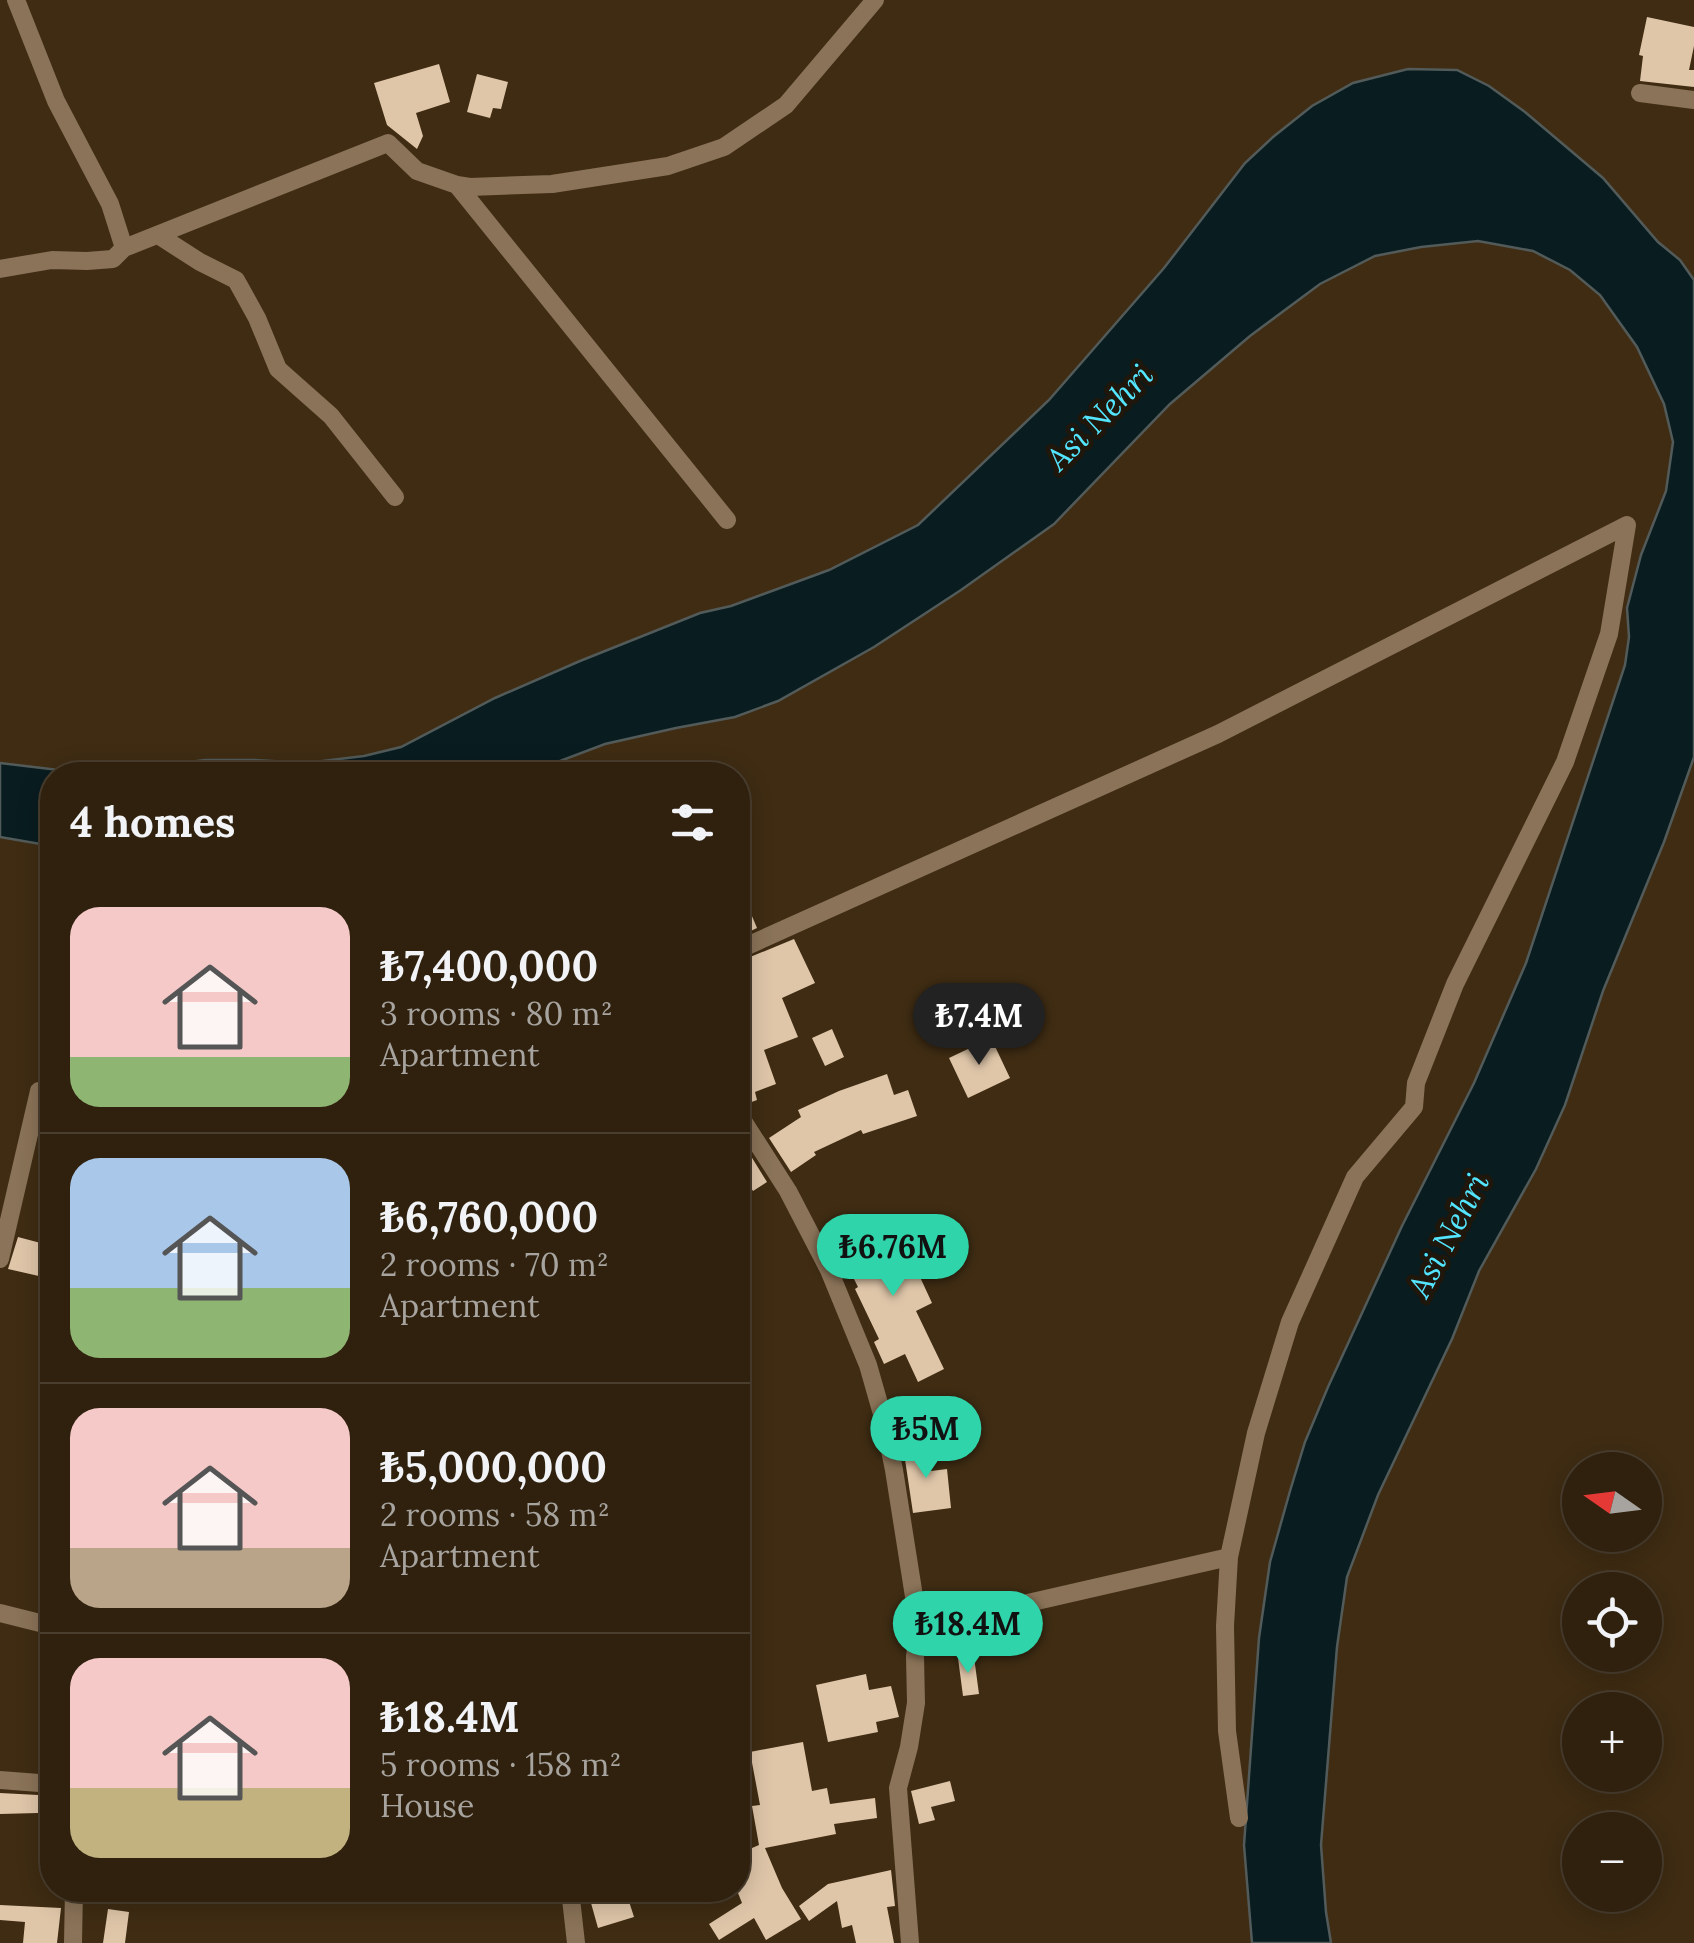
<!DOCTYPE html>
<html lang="en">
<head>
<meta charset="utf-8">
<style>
  body { margin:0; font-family:Lora,serif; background:#3b2e1c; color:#f1f3f6; height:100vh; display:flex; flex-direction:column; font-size:38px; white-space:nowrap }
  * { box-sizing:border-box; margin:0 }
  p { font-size:32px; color:#a7a39e }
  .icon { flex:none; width:55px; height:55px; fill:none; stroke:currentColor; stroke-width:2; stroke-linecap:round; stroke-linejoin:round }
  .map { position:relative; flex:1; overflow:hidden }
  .sheet { position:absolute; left:40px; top:762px; width:710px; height:1140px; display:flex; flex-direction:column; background:#2f210e; border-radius:40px; box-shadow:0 5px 25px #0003,0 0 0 2px #4a3e2e }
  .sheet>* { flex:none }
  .needle { width:65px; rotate:284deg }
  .fabs { position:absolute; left:1562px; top:1452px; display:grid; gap:20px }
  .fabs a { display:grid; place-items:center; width:100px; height:100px; border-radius:50%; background:#2f210e; box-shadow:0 5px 25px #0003,0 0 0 2px #4a3e2e; font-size:50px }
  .price { position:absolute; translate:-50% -85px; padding:0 22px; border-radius:35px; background:#30d4aa; color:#111; font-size:32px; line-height:65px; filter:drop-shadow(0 2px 5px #0008) }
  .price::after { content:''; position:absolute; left:50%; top:60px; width:30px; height:22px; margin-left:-15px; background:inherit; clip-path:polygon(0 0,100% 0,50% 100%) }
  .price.active { background:#222; color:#fff }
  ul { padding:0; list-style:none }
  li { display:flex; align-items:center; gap:30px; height:250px; padding:0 30px }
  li+li { border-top:2px solid #4a3e2e }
  li span { display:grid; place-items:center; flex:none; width:280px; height:200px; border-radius:30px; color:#555 }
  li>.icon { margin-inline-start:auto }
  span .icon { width:120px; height:120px; fill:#fffc; stroke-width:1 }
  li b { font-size:42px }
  h2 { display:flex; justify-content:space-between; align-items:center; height:120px; padding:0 30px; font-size:42px }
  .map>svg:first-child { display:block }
  .water { fill:#091c1f; stroke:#525b59; stroke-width:2.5 }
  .building { fill:#dfc6a9 }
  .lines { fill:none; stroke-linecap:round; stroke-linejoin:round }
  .minor { stroke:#8a7358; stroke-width:18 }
  .labels { text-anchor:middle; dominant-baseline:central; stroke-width:10; stroke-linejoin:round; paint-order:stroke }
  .water-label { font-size:32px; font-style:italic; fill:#54e5fe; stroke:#1f160c }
</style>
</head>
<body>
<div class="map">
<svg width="1694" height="1943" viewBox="0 0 1694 1943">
  <rect width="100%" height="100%" fill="#3f2c13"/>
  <path class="water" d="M1408 69 1457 70 1489 86 1525 112 1603 178 1658 242 1680 260 1694 280V757L1664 842 1603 991 1565 1105 1536 1169 1479 1271 1452 1339 1378 1495 1347 1577 1337 1647 1321 1845 1326 1912 1331 1943H1252L1244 1845 1259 1638 1270 1562 1290 1491 1305 1442 1328 1387 1402 1226 1474 1083 1526 963 1625 665 1629 637 1627 608 1641 555 1666 491 1673 442 1664 404 1637 347 1600 295 1570 270 1533 251 1478 241 1421 247 1375 256 1320 284 1250 336 1170 404 1054 524 961 590 874 647 778 701 735 717 676 728 605 744 523 775H52V846L0 837V763L92 774 205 760H255L306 763 364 756 401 747 495 698 580 661 700 613 731 606 829 570 918 525 1049 400 1164 268 1245 163 1273 137 1312 106 1353 83Z"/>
  <path class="building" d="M1647 17 1694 27V46L1689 70H1694V87L1640 81 1643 56 1639 55Z
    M439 64 450 102 416 113 423 136 417 149 387 125 374 83Z
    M477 74 508 82 501 109 493 108 490 118 467 112Z
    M738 883 757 928 738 937Z
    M794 939 815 983 782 998 798 1037 764 1050 776 1084 755 1092 757 1100 746 1104 742 1101 738 1090V962Z
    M832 1029 844 1057 825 1066 812 1038Z
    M991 1038 1010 1078 968 1098 949 1058Z
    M887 1074 894 1095 908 1090 917 1116 863 1134 861 1130 814 1152 816 1155 791 1172 769 1138 801 1117 798 1110 839 1091Z
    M738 1135 767 1182 753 1191 738 1167Z
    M884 1223 905 1265 925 1255 932 1271 920 1277 932 1303 916 1311 944 1369 918 1382 905 1354 884 1364 874 1342 879 1339 855 1289 858 1287 837 1245Z
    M18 1237 52 1246V1279L8 1269Z
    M927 1442 931 1471 947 1469 951 1508 913 1513 903 1446Z
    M974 1657 979 1694 963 1696 958 1658Z
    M866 1674 869 1690 891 1686 899 1717 876 1722 878 1732 828 1742 816 1685Z
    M803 1742 812 1791 827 1788 830 1804 875 1798 877 1818 834 1824 836 1834 765 1848 782 1888 801 1919 766 1940 754 1918 719 1940 709 1924 742 1903 738 1893V1854L759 1845 752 1806 760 1805 750 1752Z
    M950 1781 955 1801 931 1807 935 1820 919 1824 911 1791Z
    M0 1793 38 1795V1813L0 1814Z
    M891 1870 895 1906 887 1907 894 1943H856L852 1925 842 1928 837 1901 809 1921 799 1906 828 1884Z
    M626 1892 634 1917 598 1928 591 1903Z
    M0 1905 61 1908 57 1943H23L25 1922 0 1920Z
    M108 1909 129 1912 125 1943H103Z"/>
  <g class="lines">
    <path class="minor" d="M1640 93 1694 100
      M457 185 727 520
      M158 235 200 262 236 280 257 318 278 369 331 416 395 497
      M124 248 388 143 417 171 457 185 470 187 552 184 668 166 724 147 786 105 875 0
      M0 269 52 260 87 261 113 259 124 248 110 204 56 101 16 0
      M738 950 1218 734 1627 525 1609 634 1565 762 1455 984 1416 1083 1414 1107 1355 1177 1290 1322 1256 1433 1229 1557 919 1628
      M738 1113 788 1191 829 1270 868 1365 884 1421 894 1470 919 1628 915 1656 916 1703 909 1747 898 1788 910 1943
      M0 1259 39 1091
      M1229 1557 1225 1626 1227 1731 1239 1818
      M0 1613 52 1626
      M0 1780 52 1784
      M570 1890 576 1943
      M73 1943 74 1890"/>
  </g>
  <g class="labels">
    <g class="water-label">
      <text transform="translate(1099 417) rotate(-45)">Asi Nehri</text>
      <text transform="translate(1448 1235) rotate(-62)">Asi Nehri</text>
    </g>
  </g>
</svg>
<div class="fabs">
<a><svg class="needle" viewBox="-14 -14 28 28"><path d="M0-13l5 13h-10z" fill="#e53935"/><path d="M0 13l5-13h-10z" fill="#a7a39e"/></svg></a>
<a><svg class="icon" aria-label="locate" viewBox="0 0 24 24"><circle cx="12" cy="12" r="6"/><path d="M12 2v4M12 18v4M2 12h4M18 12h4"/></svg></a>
<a>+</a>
<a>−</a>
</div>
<b class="price active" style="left:979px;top:1068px">₺7.4M</b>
<b class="price" style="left:893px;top:1299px">₺6.76M</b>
<b class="price" style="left:926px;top:1481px">₺5M</b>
<b class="price" style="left:968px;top:1676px">₺18.4M</b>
<section class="sheet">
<h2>4 homes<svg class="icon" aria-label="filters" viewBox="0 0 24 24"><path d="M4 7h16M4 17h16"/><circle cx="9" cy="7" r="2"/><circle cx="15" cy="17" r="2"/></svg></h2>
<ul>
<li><span style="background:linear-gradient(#f6c9c9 75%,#8fb573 0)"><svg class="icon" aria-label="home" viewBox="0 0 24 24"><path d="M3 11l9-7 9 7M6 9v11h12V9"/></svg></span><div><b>₺7,400,000</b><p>3 rooms · 80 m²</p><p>Apartment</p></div></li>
<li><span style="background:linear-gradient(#a9c7e8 65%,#8fb573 0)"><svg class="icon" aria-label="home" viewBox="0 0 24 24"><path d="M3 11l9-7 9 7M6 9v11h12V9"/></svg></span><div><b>₺6,760,000</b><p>2 rooms · 70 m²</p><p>Apartment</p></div></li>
<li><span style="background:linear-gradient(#f6c9c9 70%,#b9a48a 0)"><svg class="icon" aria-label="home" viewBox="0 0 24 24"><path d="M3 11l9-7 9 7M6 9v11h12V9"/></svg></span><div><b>₺5,000,000</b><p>2 rooms · 58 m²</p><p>Apartment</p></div></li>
<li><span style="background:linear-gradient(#f6c9c9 65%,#c2b280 0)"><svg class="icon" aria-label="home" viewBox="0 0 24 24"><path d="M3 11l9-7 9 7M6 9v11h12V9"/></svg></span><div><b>₺18.4M</b><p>5 rooms · 158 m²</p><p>House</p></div></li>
</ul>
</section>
</div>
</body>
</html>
